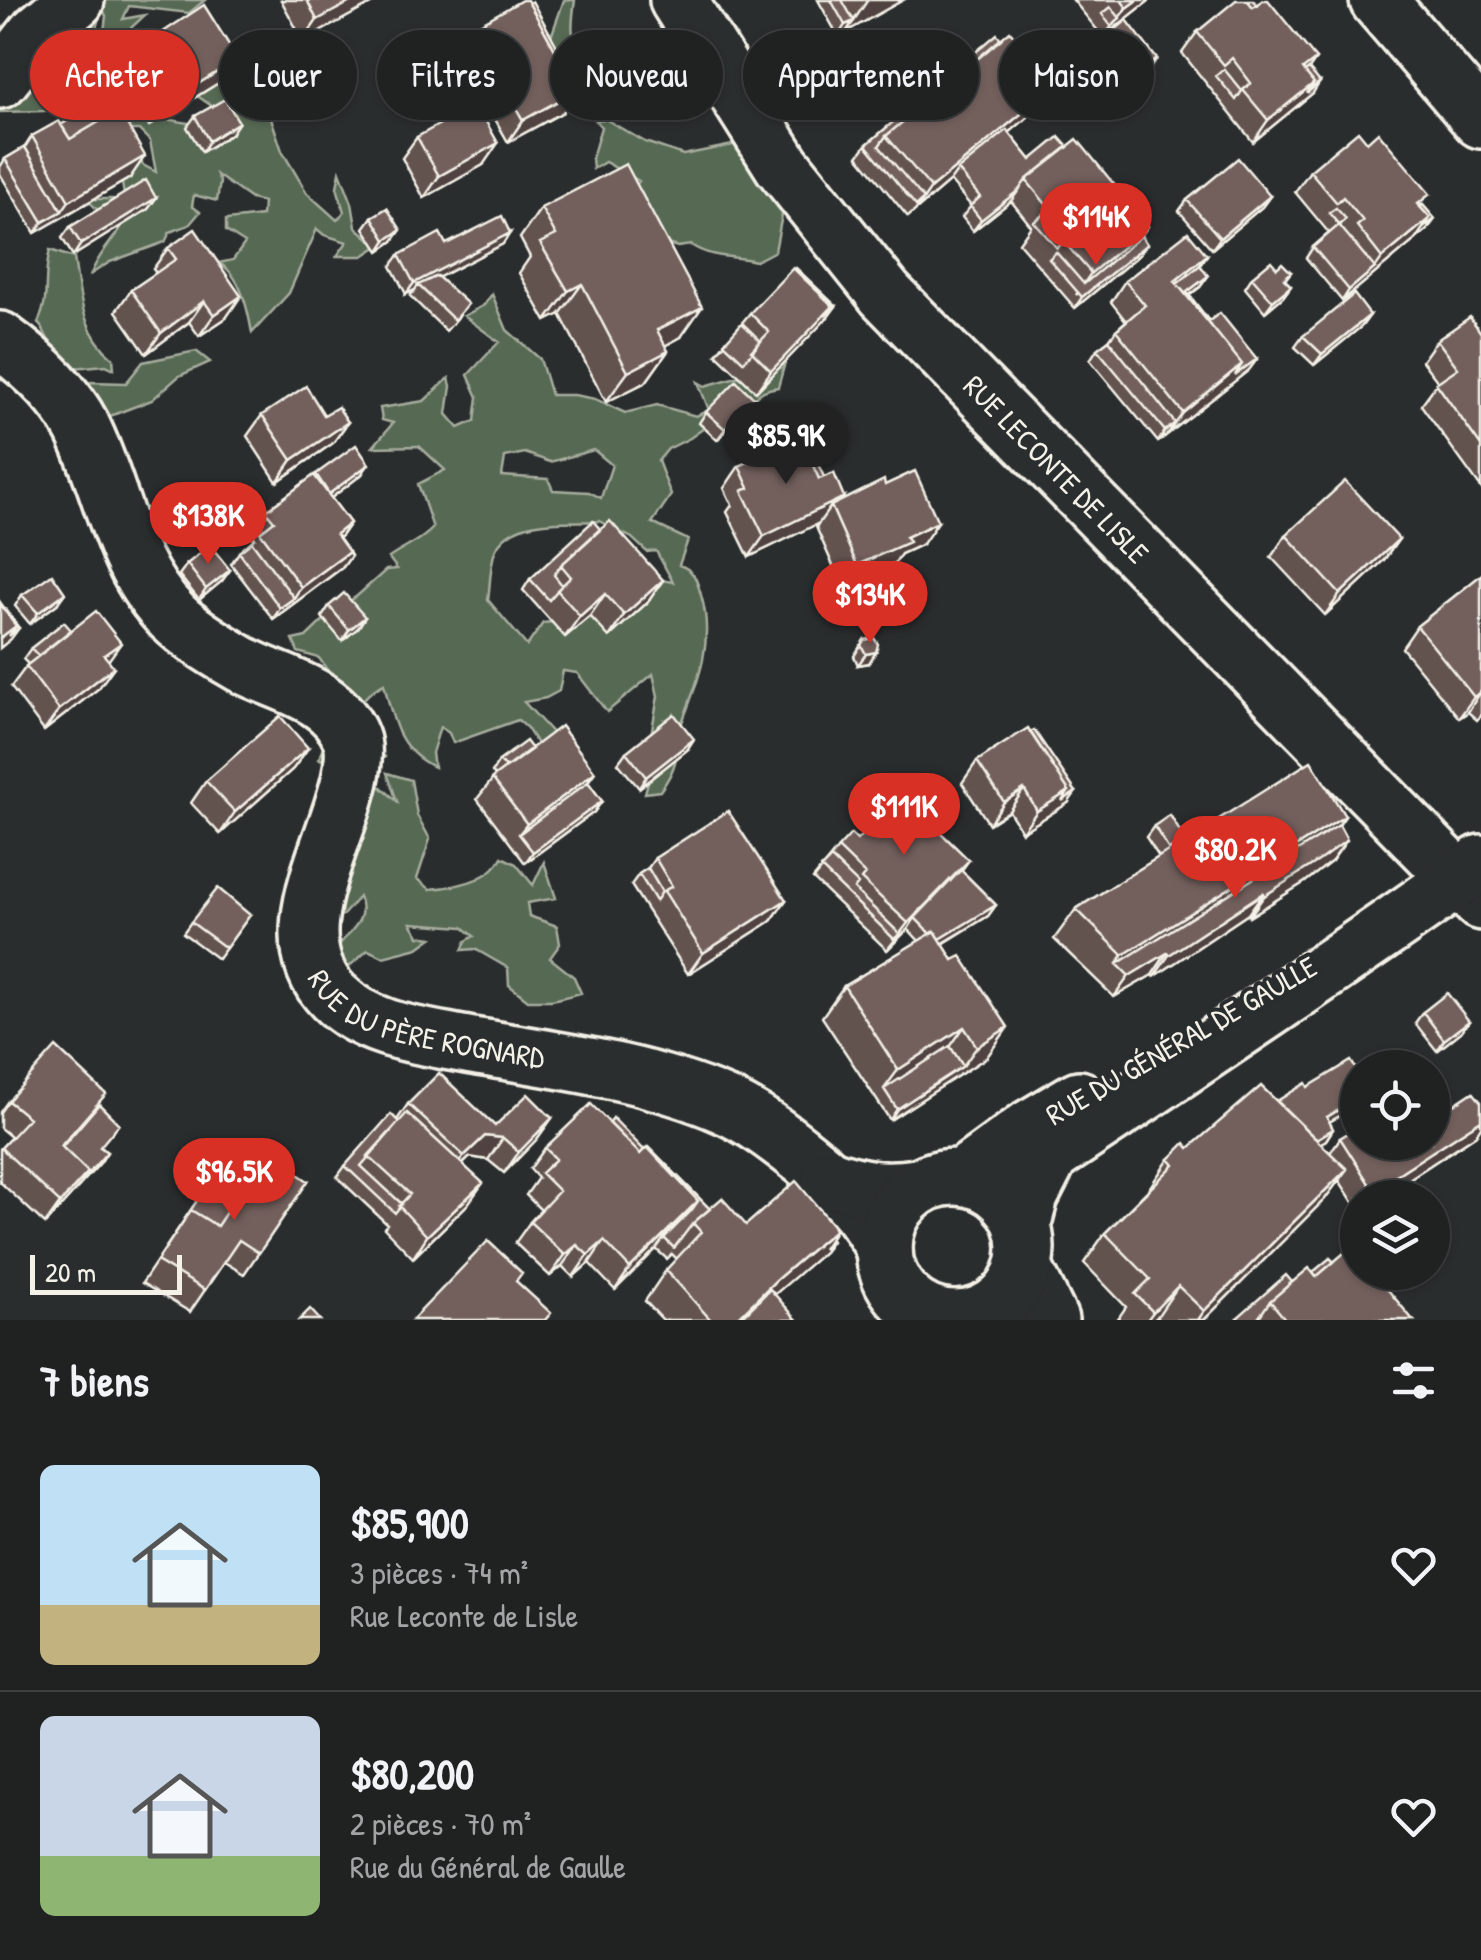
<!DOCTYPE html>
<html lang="fr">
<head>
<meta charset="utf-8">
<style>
  body { margin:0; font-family:"Patrick Hand",sans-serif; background:#282a2a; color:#f1f3f6; height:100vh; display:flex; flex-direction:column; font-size:38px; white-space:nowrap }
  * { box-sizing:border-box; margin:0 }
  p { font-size:32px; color:#a2a4a5 }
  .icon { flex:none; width:55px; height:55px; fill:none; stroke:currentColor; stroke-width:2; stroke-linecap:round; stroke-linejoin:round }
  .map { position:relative; height:1320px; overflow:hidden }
  .sheet { display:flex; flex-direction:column; background:#202222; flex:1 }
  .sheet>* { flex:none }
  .hud { position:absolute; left:30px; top:30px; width:1422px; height:90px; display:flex; gap:20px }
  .controls { position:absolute; left:1340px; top:1050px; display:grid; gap:20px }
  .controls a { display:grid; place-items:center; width:110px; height:110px; border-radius:50%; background:#202222; box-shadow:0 2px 8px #0004,0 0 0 2px #3d3f40; font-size:50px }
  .scale { position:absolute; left:30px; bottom:25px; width:152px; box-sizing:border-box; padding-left:10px; border:5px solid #f4f1e8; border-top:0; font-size:28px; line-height:35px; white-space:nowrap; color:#f4f1e8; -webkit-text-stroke:8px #2a2d2e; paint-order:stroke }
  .price { position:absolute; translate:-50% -85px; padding:0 22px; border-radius:35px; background:#d93025; color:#fff; font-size:32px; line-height:65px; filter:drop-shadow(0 2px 5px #0008) }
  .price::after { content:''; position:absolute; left:50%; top:60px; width:30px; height:22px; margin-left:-15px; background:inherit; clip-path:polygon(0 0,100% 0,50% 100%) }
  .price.selected { background:#222; color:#fff }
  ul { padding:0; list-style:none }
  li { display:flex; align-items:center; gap:30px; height:250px; padding:0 40px }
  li+li { border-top:2px solid #3d3f40 }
  li span { display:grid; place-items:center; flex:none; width:280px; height:200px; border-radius:15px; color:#555 }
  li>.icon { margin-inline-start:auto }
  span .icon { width:120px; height:120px; fill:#fffc; stroke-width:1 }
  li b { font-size:42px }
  h2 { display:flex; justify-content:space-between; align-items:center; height:120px; padding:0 40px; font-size:42px }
  .chip { padding:0 35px; border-radius:45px; background:#202222; box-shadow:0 2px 8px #0004,0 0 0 2px #3d3f40; font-size:35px; line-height:90px }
  .chip.selected { background:#d93025; color:#fff }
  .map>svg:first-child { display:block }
  .green { fill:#576953; stroke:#a6ad9e; stroke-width:2.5; fill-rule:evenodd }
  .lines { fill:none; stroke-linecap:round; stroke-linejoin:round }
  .minor-casing { stroke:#f4f1e8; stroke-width:62 }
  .major-casing { stroke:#f4f1e8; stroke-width:62 }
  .minor { stroke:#2a2d2e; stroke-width:55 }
  .major { stroke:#2a2d2e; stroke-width:55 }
  .wall { fill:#635350; stroke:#f4f1e8; stroke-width:2.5 }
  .shaded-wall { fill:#504341; stroke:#f4f1e8; stroke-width:2.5 }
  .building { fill:#73605d; stroke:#f4f1e8; stroke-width:2.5 }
  .labels { text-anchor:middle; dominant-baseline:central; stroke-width:8; stroke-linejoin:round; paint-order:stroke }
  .street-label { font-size:30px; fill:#f4f1e8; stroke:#2a2d2e }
</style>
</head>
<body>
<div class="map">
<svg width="1481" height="1320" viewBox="0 0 1481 1320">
  <rect width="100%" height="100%" fill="#2a2d2e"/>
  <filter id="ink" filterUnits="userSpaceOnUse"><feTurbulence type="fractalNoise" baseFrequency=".01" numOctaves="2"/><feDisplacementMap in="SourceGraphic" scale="20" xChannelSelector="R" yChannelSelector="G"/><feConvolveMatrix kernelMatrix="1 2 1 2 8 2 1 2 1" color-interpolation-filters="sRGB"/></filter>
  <g filter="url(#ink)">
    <path class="green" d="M66 0H205L189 13 129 6 123 19 145 15 118 40 104 32 106 16 103 9C93 27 95 48 85 66L96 98 44 111 0 112V31L3 26 20 38 41 63 60 59 61 22Z
      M564 0H575C572 20 569 41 582 57L606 48 605 40 610 34 630 61 570 95 546 51Z
      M260 65 274 69 266 78 269 112 282 151 307 193 337 220 344 212 337 187 340 172 352 203 356 227 378 246 363 256H337L347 242 324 235 317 229 289 293 252 333C248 310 241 275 219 263L233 260 245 243 226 231V220L262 216 263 202 251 199 217 175 220 182 217 201 194 195 192 206 200 212 189 225 170 232 165 242 110 262 91 274C98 254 114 240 125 221L109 222 87 199H113L126 206 120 172 138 156 143 165 156 172 150 141 139 130H125L149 107 160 118 199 125 219 111 196 95 216 69Z
      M605 119 645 142 683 155 738 144 783 210 775 251 756 261C732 255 712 259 691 245L678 247 647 239 628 194 639 181 605 162 593 169 592 158 601 127 595 120Z
      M50 250 74 258C80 296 82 333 113 358L114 369 106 365 62 369C52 355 49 334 38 323 51 295 42 281 50 250Z
      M492 294 507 330 540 359 551 395H574L595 399 625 413 657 405 696 416 709 410 698 382 705 386 751 373 788 352 778 387C747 391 751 411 742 434L731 409 690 438 668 449 658 461 671 495 652 523 688 540 679 565C695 570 697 581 701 595 715 641 698 682 681 725L665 720C681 751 680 763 660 791L645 793 654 760 650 741 658 696 653 674 607 712 577 673 563 671 559 691 546 698 524 702 558 739 551 766 527 728 518 720 453 743 449 733 440 727 432 753 434 767C397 750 393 719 384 684 353 699 357 716 353 747L386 757 346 763 319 759 328 732 316 669 326 668 319 658 298 652 293 640 306 637 331 613 357 596 386 570 397 569 389 558C404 547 422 541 433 528L418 484 445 470 419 446 373 447 393 423 382 420 380 408 424 401 449 378 451 386 447 414 459 428 475 421 478 397 468 375 499 342 464 316 484 305ZM594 450 612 465 601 498 589 492 553 490 548 479 502 476 505 457 525 453 550 462ZM599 521 632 538 647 552 656 551 673 582 661 580 600 617 543 623 527 646 488 600C490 586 490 565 495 551 511 515 568 523 599 521Z
      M196 351 210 362 179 376 152 400 110 416 87 403 79 387 91 382 126 383 143 362Z
      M364 772 397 801 387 773 411 780 417 815 430 839 417 879 430 889C456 887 491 880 502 857L516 864 533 885 544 862 556 898 527 903 529 916 557 926 560 944 550 958 574 977 581 993 552 1000H528L509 985 508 968 475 949 462 950 466 941 474 936 463 927 411 923 419 936 432 938 418 948 383 957 368 950 326 987C327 976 326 962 332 954 345 934 370 922 359 897L343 915 329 920 360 811 369 818 373 804Z"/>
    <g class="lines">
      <defs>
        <g id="minor">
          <path id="s1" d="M678 0 782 165 885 294 1481 902"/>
          <path d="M1378 0 1481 120"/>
          <path d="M0 80 39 31 76 0"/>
          <path id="s2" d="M0 340C32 363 64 392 82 427 114 491 120 564 173 617 188 632 222 653 241 664 280 685 333 692 351 738 355 748 353 765 351 775 339 842 274 937 334 997 368 1031 421 1036 467 1045 553 1060 643 1070 724 1105 753 1117 781 1139 806 1159 838 1184 866 1212 884 1249"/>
          <path d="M830 1178C862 1189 884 1192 918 1187"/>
          <path d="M1024 1268 1050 1320"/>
          <path d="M979 1316 989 1320"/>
        </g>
        <path id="major" d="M964 1176 1030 1128 1079 1099
          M884 1248a71 71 0 1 1 142 0a71 71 0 1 1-142 0Z
          M1023 1223 1030 1196 1051 1155C1196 1059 1339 963 1481 863"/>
      </defs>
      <use href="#minor" class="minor-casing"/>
      <use href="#major" class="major-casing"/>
      <use href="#minor" class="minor"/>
      <use href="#major" class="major"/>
    </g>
    <path class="wall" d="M281 0H378L303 41Z
      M818 0H903L838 36Z
      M1073 0H1150L1103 37Z
      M1257 5 1316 59 1309 69 1313 93 1253 142 1182 53 1197 32Z
      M471 29 558 48 556 51 563 112 508 142 456 50Z
      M1001 39 1055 86 1040 107 1009 133 1031 160 1141 236 1139 255 1075 308 1019 243 1031 226 1011 201 973 231 962 217 971 206 950 181 908 217 858 156 866 145Z
      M151 40 223 80 149 126 116 74 124 63 144 51Z
      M1092 49 1157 59 1149 70 1096 115 1060 71 1068 60Z
      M195 116 231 134 202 152 187 127Z
      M61 125 130 178 35 233 0 174V167L5 159 25 147 32 136Z
      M417 137 483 165 424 198 402 158Z
      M1310 171 1423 205 1435 219 1427 230 1342 301 1306 258 1313 247 1329 233 1295 192Z
      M1270 196 1262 207 1212 249 1179 211 1187 200Z
      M156 198 148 209 73 256 62 238 70 227Z
      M541 208 681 337 665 346 668 351 646 382 606 402 560 314 546 321 519 273 530 257 520 238Z
      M372 217 393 241 379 251 364 228Z
      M446 244H503L439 277 460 315 446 331 410 296 415 290 406 294 391 266 399 255Z
      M168 248 226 318 199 336 189 322 146 354 116 311 131 290 156 273 153 269Z
      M1207 255 1200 265 1208 276 1200 287 1189 295 1209 321 1257 359 1249 370 1158 442 1090 360 1097 349 1109 340 1116 330 1126 321 1111 302 1125 281Z
      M1277 268 1291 272 1285 280 1291 286 1283 297 1265 312 1245 288 1252 277Z
      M836 306 828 317 756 392 716 354 750 313Z
      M1370 315 1362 326 1314 365 1295 347 1303 336Z
      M1481 333V488L1421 405 1438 382 1422 361 1437 340Z
      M754 398 747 409 717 440 699 423 706 412Z
      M262 415H324L348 422 333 443 277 482 247 436Z
      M739 466 824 477 841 501 885 485 923 544 901 554 894 564 842 586 816 527 819 523 749 557 727 512 732 505 724 488Z
      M316 474 361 475 331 498 350 523 339 539 351 556 343 567 273 619 231 564 239 552 255 538 251 533 266 511Z
      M600 529 663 580 648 602 609 637 590 616 565 637 523 590 530 579Z
      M1286 535 1399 539 1384 560 1325 615 1271 557Z
      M187 564 230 570 222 581 199 600 179 575Z
      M1481 575V716L1477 720 1468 712 1459 718 1402 648 1417 626Z
      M22 595 57 604 30 624 15 606Z
      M329 606 365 617 358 628 342 641 322 617Z
      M71 630 108 660 99 688 44 731 11 687 28 664 23 659 31 648Z
      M864 640 869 663 858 665 854 656Z
      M308 748 293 769 220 834 191 803 206 781Z
      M532 749 588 782 602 801 594 812 525 863 477 799 495 776 492 772 499 761Z
      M687 750 639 788 618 763 626 752Z
      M977 761 1068 803 1022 832 1009 811 989 824 962 783Z
      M1345 816 1339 825 1332 861 1305 882 1249 917 1248 914 1154 977 1152 975 1114 997 1054 939 1076 909 1159 857 1146 837 1154 826 1185 840Z
      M857 840 961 870 996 905 988 916 943 944 987 1057 890 1120 822 1017 844 986 919 941 908 929 887 950 813 879 838 848Z
      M655 858 786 900 771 921 688 974 631 885 639 874 648 868Z
      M250 915 218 959 183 933 191 922Z
      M1423 1012 1469 1021 1461 1032 1437 1051 1415 1023Z
      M1358 1072V1105L1329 1122 1333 1129 1326 1140 1320 1143 1330 1153 1340 1138 1476 1135 1380 1198H1358V1210L1339 1180 1325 1199 1204 1320H1160L1157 1317 1153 1320H1117L1126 1307 1084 1263 1105 1233 1148 1190 1169 1159 1277 1101 1308 1087Z
      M8 1101 99 1104 101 1147 107 1152 100 1163 45 1224 0 1182V1149L11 1137 0 1128V1112Z
      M408 1104 495 1126 552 1118 537 1139 504 1173 488 1160 470 1157 463 1164 468 1204 413 1258 384 1228 387 1224 337 1177 345 1166 397 1120Z
      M609 1123 644 1150 710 1209 746 1225 836 1229 830 1238 832 1241 824 1252 774 1294 797 1320H663L645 1301 666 1270 677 1259 672 1254 667 1259 656 1249 615 1290 589 1263 573 1277 562 1266 550 1276 515 1243 530 1222 541 1210 526 1195 538 1178 530 1169 545 1148Z
      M215 1174 240 1191 308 1181 244 1274 224 1262 190 1312 142 1283Z
      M1334 1262 1413 1320H1235L1292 1282Z"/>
    <path class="shaded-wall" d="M354 0H378L303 41 317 20Z
      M869 0H903L846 32 867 1Z
      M1138 0H1150L1103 37 1127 8Z
      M854 21 846 32 838 36 845 25Z
      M238 59 223 80 149 126 164 105Z
      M1157 59 1149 70 1096 115 1104 104Z
      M1320 82 1313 93 1253 142 1268 120 1314 83Z
      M1055 86 1040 107 960 173 958 170 950 181 916 210 931 188Z
      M578 90 563 112 508 142 523 120Z
      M239 122 231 134 202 152 209 141Z
      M498 143 483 165 424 198 439 176Z
      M145 156 130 178 35 233 43 222 62 211 69 201Z
      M1019 190 1011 201 973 231 981 220Z
      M1270 196 1262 207 1212 249 1220 238Z
      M156 198 148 209 73 256 81 244Z
      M1430 218 1415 240 1342 301 1349 290 1375 268 1382 258Z
      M1435 219 1427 230 1415 240 1423 228Z
      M1148 226 1133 247 1076 295 1091 273Z
      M401 230 393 241 379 251 386 240Z
      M510 233 503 244 420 287 418 285 415 290 406 294 414 283Z
      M1147 244 1139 255 1075 308 1082 297Z
      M1207 255 1192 276 1168 291 1175 281Z
      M1208 276 1200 287 1179 303 1187 292Z
      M582 284 560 314 546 321 568 291Z
      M1291 286 1283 297 1265 312 1273 301Z
      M241 296 226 318 199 336 214 315Z
      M204 301 189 322 146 354 161 333Z
      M833 306H836L828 317 756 392 771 371Z
      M702 307 681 337 636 361 657 330Z
      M1370 315 1362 326 1314 365 1322 354Z
      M668 351 646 382 606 402 628 372Z
      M1257 359 1249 370 1168 434 1183 413 1242 364Z
      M754 398 747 409 717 440 725 429Z
      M348 422 333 443 277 482 292 460Z
      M1175 423 1168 434 1158 442 1165 431Z
      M369 464 361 475 322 505 329 494Z
      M844 497 834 512 831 506 819 523 749 557 764 536Z
      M938 522 923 544 901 554 894 564 842 586 857 565 906 537Z
      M350 523 335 544 336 534Z
      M1399 539 1384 560 1325 615 1340 594Z
      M349 552 351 556 343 567 273 619 280 608 294 598 301 587Z
      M230 570 222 581 199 600 206 589Z
      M663 580 648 602 609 637 624 615Z
      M65 593 57 604 30 624 38 613Z
      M605 594 590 616 565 637 580 616Z
      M365 617 358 628 342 641 349 630Z
      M16 626 19 628 11 639 0 648V638Z
      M121 643 106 664 104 655Z
      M876 652 869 663 858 665 866 654Z
      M114 667 99 688 44 731 59 710Z
      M1481 691 1468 712 1459 718 1474 697Z
      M694 739 687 750 639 788 646 777Z
      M308 748 293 769 220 834 235 812Z
      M595 772 580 793 519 834 527 824Z
      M1024 789 1009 811 989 824 1004 802Z
      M1069 791 1076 792 1068 803 1022 832 1037 811Z
      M602 801 594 812 525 863 533 852Z
      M1345 816 1324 846 1117 964 1123 955Z
      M1347 840 1332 861 1305 882 1249 917 1264 896Z
      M969 860 954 881 915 918 908 929 887 950 908 923Z
      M1263 893 1248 914 1154 977 1169 955Z
      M786 900 771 921 688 974 703 953Z
      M996 905 988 916 930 951 938 940Z
      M1167 953 1152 975 1114 997 1129 976Z
      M1469 1021 1461 1032 1437 1051 1444 1040Z
      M964 1027 943 1057 884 1089 898 1070Z
      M1008 1027 987 1057 890 1120 897 1109 963 1066 977 1047Z
      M1358 1098V1105L1319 1128 1327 1117Z
      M552 1118 537 1139 504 1173 519 1152Z
      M1481 1120V1127L1476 1135 1380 1198H1368L1373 1190Z
      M1333 1129 1326 1140 1294 1159 1302 1148Z
      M485 1136 503 1138 488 1160 470 1157 449 1177 464 1156Z
      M107 1152 100 1163 45 1224 60 1203Z
      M1347 1169 1325 1199 1204 1320H1198L1204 1311Z
      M483 1183 468 1204 413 1258 427 1236Z
      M698 1201 684 1222 664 1238 656 1249 615 1290 630 1268Z
      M836 1229 823 1249 832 1241 824 1252 745 1320H736L776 1280Z
      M604 1241 589 1263 573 1277 588 1255Z
      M577 1245 562 1266 550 1276 565 1255Z
      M1178 1286 1157 1317 1153 1320H1147L1153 1312Z"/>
    <path class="building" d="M307 0H354L317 20Z
      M522 0H527L578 90 523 120 471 29Z
      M831 0H842L854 21 845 25Z
      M1121 0H1138L1127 8Z
      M1236 0H1247L1253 7 1263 0H1268L1316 59 1303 69 1314 83 1268 120 1243 90 1251 83 1232 58 1224 65 1197 32Z
      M1247 0H1253L1257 5 1253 7Z
      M532 1 558 48 555 50 529 3Z
      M204 5 238 59 164 105 146 77 166 64 151 40Z
      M1111 7 1120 18 1111 26 1102 14Z
      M1127 20 1157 59 1104 104 1068 60 1087 44 1092 49Z
      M1010 31 1055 86 931 188 886 136Z
      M997 34 1001 39 886 136 879 146 924 199 916 206 866 145Z
      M144 51 157 71 146 77 139 88 124 63Z
      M1224 69 1242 91 1236 100 1216 76Z
      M1309 69 1320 82 1307 93 1314 83 1305 72Z
      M225 99 239 122 209 141 195 116Z
      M100 100 109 116 70 139 61 125Z
      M476 104 498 143 439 176 417 137Z
      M119 110 145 156 69 201 32 136 59 121 70 139Z
      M1007 130 1031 160 1059 137 1068 147 1026 180 1019 190 981 220 970 206 980 197 958 170Z
      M1358 131 1367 142 1378 132 1430 194 1418 204 1430 218 1382 258 1357 226 1363 221 1343 197 1337 203 1310 171Z
      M1077 139 1148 226 1091 273 1064 242 1057 248 1034 222 1050 209 1026 180Z
      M25 147 62 211 43 222 5 159Z
      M1238 158 1270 196 1220 238 1187 200Z
      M626 164 702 307 657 330 668 351 628 372 582 284 568 291 540 243 556 235 541 208Z
      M146 180 156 198 81 244 70 227Z
      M1423 205 1435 219 1423 228 1430 218 1420 207Z
      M387 208 401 230 386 240 372 217Z
      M1336 208 1346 219 1339 225 1329 213Z
      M502 216 510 233 414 283 399 255 440 233 446 244Z
      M1339 225 1375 268 1349 290 1313 247Z
      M195 229 241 296 214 315 204 301 161 333 131 290 176 259 168 248Z
      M1188 232 1207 255 1175 281 1242 364 1183 413 1116 330 1145 305 1125 281Z
      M1141 236 1147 244 1082 297 1049 259 1056 252 1084 284Z
      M1271 261 1277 268 1282 263 1291 272 1284 279 1291 286 1273 301 1252 277Z
      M1200 265 1208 276 1187 292 1209 321 1220 313 1257 359 1235 375 1242 364 1177 284Z
      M793 268 833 306 771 371 751 351 769 332 750 313Z
      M796 268 836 306 825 316 833 306 795 269Z
      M437 276 468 304 454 320 418 285Z
      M1354 294 1370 315 1322 354 1303 336Z
      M1470 317 1481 333V446L1436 383 1458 368 1437 340Z
      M742 323 761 341 744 362 724 343Z
      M1109 340 1175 423 1165 431 1097 349Z
      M736 381 754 398 725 429 706 412Z
      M306 386 324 415 338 407 348 422 292 460 262 415Z
      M801 438 819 479 834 473 844 497 764 536 742 491 749 488 739 466Z
      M808 443 824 477 819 479 803 444Z
      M356 445 369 464 329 494 316 474Z
      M915 471 938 522 906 537 909 542 857 565 831 506 884 480 885 485Z
      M314 475 350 523 336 534 349 552 301 587 260 532 274 521 266 511Z
      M1345 481 1399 539 1340 594 1286 535Z
      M593 521 600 529 561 565 554 575 562 585 549 600 530 579Z
      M610 521 663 580 624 615 605 594 580 616 557 590 571 577 561 565Z
      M252 542 294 598 280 608 239 552Z
      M210 545 230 570 206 589 187 564Z
      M52 574 65 593 38 613 22 595Z
      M1481 575V691L1474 697 1417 626Z
      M344 593 365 617 349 630 329 606Z
      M0 602 19 628 9 636 16 626 0 604Z
      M0 604 16 626 0 638Z
      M96 611 121 643 104 655 114 667 59 710 26 666Z
      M64 622 71 630 38 656 31 648Z
      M874 638 878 644 876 652 866 654 861 645 864 640Z
      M674 714 694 739 646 777 626 752Z
      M280 716 308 748 235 812 206 781Z
      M561 726 595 772 527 824 492 778Z
      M1028 728 1069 791 1037 811 1024 789 1004 802 977 761Z
      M1034 730 1076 792 1062 801 1069 791 1030 732Z
      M526 741 532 749 506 768 499 761Z
      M1311 761 1345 816 1123 955 1076 909Z
      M588 782 602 801 533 852 519 834Z
      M901 794 969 860 908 923 861 879 865 874 838 848 851 834 857 840Z
      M728 811 786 900 703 953 664 891 672 886 655 858Z
      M1170 815 1185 840 1169 850 1154 826Z
      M1339 825 1347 840 1320 860 1264 896 1263 893 1169 955 1167 953 1129 976 1117 964Z
      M831 858 858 884 854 889 900 934 894 939 821 868Z
      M648 868 662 892 656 901 639 874Z
      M961 870 996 905 940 939 935 931 931 934 915 918Z
      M218 888 250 915 226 948 191 922Z
      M935 931 953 960 961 956 1008 1027 977 1047 964 1027 898 1070 844 986Z
      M1447 993 1469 1021 1444 1040 1423 1012Z
      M950 1046 963 1066 897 1109 884 1089Z
      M56 1047 106 1094 61 1146 88 1172 60 1203 1 1148 29 1118 8 1101Z
      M1378 1060 1383 1068H1365Z
      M1351 1061 1358 1072V1098L1327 1117 1333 1129 1316 1139 1277 1101 1306 1083 1308 1087Z
      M439 1073 495 1126 528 1094 552 1118 519 1152 503 1138 485 1136 464 1156 408 1104Z
      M1261 1086 1347 1169 1204 1311 1178 1286 1153 1312 1135 1294 1150 1279 1105 1233 1174 1165 1169 1159 1185 1143 1189 1148Z
      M1473 1092 1481 1102V1120L1373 1190 1340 1138 1358 1127V1142H1432V1119Z
      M99 1104 119 1124 100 1147 107 1152 81 1182 88 1172 62 1147Z
      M591 1104 640 1154 647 1147 698 1201 630 1268 604 1241 588 1255 577 1245 565 1255 530 1222 559 1191 541 1173 556 1159 545 1148Z
      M407 1113 483 1183 427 1236 399 1206 410 1194 368 1156Z
      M391 1114 399 1122 361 1166 402 1204 395 1213 345 1166Z
      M613 1118 644 1150 640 1154 609 1123Z
      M649 1147 710 1209 693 1223 674 1248 664 1238 691 1211 698 1201 648 1148Z
      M266 1152 308 1181 259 1253 239 1240 205 1290 157 1261 191 1210 217 1226Z
      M215 1174 240 1191 217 1226 191 1210 184 1220Z
      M796 1181 836 1229 776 1280 736 1320H709L710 1319 666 1270 701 1232 693 1223 722 1198 746 1225Z
      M488 1241 522 1273 516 1281 551 1313 545 1320H412Z
      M1351 1247 1358 1254V1272H1373L1413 1320H1286L1270 1301 1309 1268 1316 1277Z
      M1330 1258 1334 1262 1316 1277 1313 1272Z
      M1286 1275 1292 1282 1270 1301 1257 1320H1239L1237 1318Z
      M770 1289 797 1320H739Z
      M310 1309 320 1320H299Z"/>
  </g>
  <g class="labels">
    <g class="street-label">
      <text stroke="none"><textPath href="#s1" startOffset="605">RUE LECONTE DE LISLE</textPath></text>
      <text stroke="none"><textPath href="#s2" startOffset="920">RUE DU PÈRE ROGNARD</textPath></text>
      <text transform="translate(1181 1040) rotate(-30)">RUE DU GÉNÉRAL DE GAULLE</text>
    </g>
  </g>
</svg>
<div class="controls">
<a><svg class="icon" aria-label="locate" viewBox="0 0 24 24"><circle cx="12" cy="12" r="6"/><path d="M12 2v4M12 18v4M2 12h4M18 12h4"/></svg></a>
<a><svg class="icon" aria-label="layers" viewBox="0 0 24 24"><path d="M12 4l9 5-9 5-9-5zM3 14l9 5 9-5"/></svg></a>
</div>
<div class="scale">20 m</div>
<b class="price" style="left:1096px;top:268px">$114K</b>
<b class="price selected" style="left:786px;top:487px">$85.9K</b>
<b class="price" style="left:208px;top:567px">$138K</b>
<b class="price" style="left:870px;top:646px">$134K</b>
<b class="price" style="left:904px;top:858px">$111K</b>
<b class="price" style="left:1235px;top:901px">$80.2K</b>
<b class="price" style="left:234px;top:1223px">$96.5K</b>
<div class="hud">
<a class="chip selected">Acheter</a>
<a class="chip">Louer</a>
<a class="chip">Filtres</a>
<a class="chip">Nouveau</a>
<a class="chip">Appartement</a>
<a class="chip">Maison</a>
</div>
</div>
<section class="sheet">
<h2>7 biens<svg class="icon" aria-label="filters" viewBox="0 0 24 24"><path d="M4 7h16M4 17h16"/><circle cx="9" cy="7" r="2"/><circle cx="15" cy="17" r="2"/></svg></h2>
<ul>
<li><span style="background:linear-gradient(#bfe0f5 70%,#c2b280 0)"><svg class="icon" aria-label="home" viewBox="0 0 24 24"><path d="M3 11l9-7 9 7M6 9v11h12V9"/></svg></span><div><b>$85,900</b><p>3 pièces · 74 m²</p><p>Rue Leconte de Lisle</p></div><svg class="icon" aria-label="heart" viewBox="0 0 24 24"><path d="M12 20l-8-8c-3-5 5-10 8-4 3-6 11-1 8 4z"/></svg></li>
<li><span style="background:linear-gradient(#c9d6e8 70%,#8fb573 0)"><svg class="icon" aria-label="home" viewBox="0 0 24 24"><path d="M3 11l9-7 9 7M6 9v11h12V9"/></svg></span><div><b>$80,200</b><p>2 pièces · 70 m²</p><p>Rue du Général de Gaulle</p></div><svg class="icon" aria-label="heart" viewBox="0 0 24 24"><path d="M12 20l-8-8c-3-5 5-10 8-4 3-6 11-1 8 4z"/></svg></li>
</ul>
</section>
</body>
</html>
